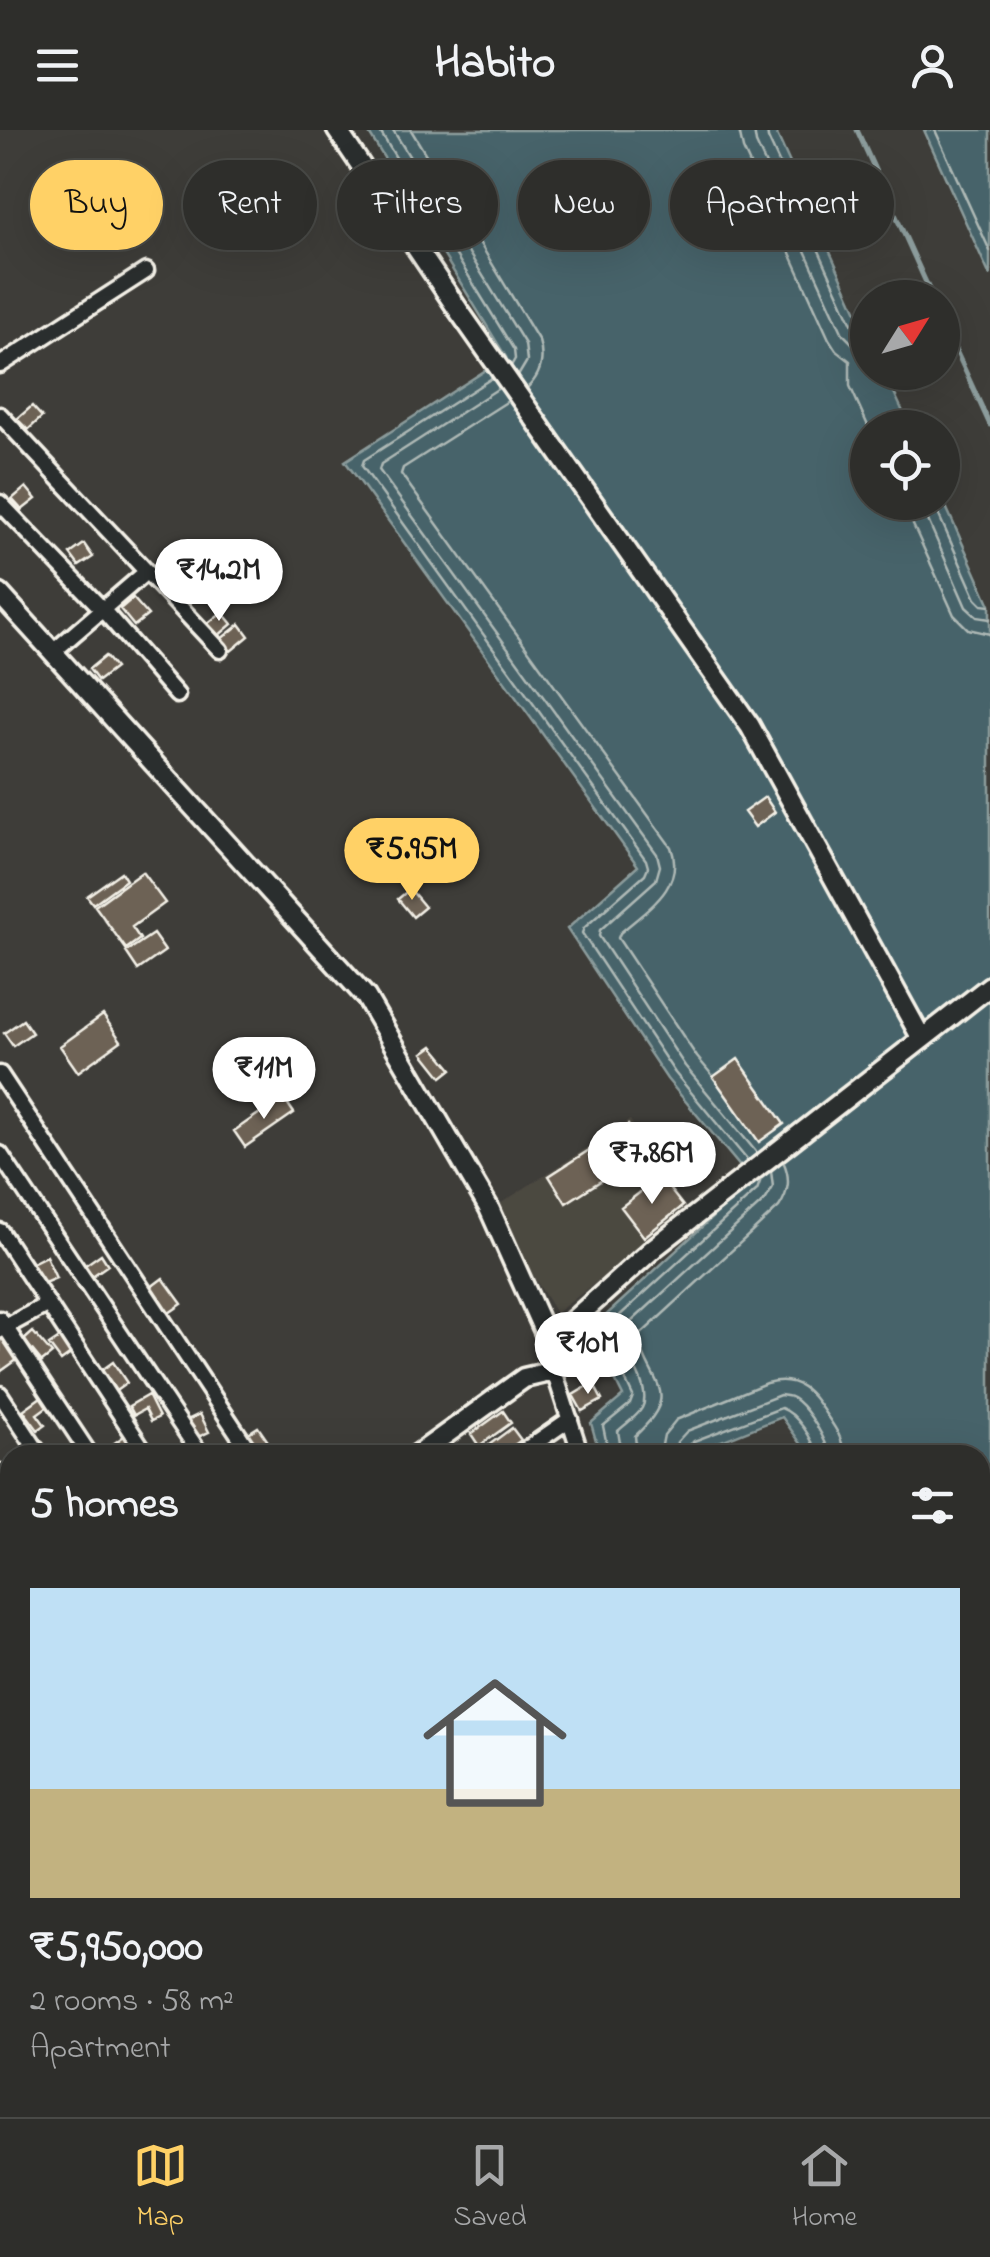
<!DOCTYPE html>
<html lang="en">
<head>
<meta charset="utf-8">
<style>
  body { margin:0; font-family:"Indie Flower",sans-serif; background:#3a3a37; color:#f1f3f6; height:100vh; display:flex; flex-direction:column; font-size:38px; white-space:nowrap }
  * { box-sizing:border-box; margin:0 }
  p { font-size:32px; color:#a7a8a9 }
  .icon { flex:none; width:55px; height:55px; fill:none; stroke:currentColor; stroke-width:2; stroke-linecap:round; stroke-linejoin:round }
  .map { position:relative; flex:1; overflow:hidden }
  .details { position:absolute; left:0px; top:1315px; width:990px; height:672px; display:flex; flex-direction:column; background:#2e2e2b; border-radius:30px 30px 0 0; box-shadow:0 10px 40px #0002,0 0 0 2px #494a47 }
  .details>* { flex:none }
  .hud { position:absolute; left:30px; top:30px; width:930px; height:90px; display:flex; gap:20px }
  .needle { width:65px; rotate:53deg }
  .buttons { position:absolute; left:850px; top:150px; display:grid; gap:20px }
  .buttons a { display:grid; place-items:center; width:110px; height:110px; border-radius:50%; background:#2e2e2b; box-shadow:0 10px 40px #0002,0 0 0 2px #494a47; font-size:50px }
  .price { position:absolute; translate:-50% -85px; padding:0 22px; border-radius:35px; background:#fff; color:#222; font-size:32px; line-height:65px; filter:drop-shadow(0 2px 5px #0008) }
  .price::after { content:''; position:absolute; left:50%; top:60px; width:30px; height:22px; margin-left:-15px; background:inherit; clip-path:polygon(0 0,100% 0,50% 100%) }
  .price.selected { background:#ffd166; color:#111 }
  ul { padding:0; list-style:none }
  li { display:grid; align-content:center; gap:20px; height:530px; padding:0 30px }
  li span { display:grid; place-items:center; height:310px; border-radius:0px; color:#555 }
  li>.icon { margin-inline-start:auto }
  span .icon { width:180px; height:180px; fill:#fffc; stroke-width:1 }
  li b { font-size:42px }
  h2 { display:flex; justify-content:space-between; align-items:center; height:120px; padding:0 30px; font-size:42px }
  .chip { padding:0 35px; border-radius:45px; background:#2e2e2b; box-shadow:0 10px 40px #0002,0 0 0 2px #494a47; font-size:35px; line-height:90px }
  .chip.selected { background:#ffd166; color:#111 }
  header { display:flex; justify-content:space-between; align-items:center; height:130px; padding:0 30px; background:#2e2e2b; font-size:45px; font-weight:700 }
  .tabs { display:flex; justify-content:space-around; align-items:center; height:140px; border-top:2px solid #494a47; background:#2e2e2b; font-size:28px; color:#a7a8a9 }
  .tabs a { display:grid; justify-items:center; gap:5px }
  .tabs .selected { color:#ffd166 }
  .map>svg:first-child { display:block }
  .built { fill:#4c4841 }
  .water { fill:#47646a; stroke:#8c9c9c; stroke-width:2.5 }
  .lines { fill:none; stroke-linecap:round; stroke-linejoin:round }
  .shore { stroke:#afb9b6; stroke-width:2.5 }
  .stream { stroke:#8c9c9c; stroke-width:5 }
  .building { fill:#6d6254; stroke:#f4f1e8; stroke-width:2.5 }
  .minor-casing { stroke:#f4f1e8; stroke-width:21 }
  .tertiary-casing { stroke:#f4f1e8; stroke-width:25 }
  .minor { stroke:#2a2d2e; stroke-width:14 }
  .tertiary { stroke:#2a2d2e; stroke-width:18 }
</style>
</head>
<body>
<header><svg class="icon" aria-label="menu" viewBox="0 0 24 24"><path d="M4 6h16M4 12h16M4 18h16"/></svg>Habito<svg class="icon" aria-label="person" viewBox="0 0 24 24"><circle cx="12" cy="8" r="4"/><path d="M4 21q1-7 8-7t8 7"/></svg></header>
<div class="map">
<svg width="990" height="1987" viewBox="0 0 990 1987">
  <rect width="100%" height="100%" fill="#3e3d39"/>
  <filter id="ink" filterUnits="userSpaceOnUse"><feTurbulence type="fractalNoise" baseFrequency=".01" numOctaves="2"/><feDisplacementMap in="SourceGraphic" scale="20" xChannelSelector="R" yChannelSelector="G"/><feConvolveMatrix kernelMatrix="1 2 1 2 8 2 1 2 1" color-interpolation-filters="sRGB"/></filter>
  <g filter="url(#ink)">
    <path class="built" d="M630 990 688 1082 556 1183 492 1079Z"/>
    <path class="water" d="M367 0H775L867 204 868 242 885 243 910 297 868 298V372H942L943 370 990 475V1488L980 1493V1325H809L782 1287 686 1325H600L591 1293 623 1266 590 1200 752 1051 667 949 567 799 638 736 345 331 506 227Z
      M924 0H990V146Z"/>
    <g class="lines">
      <path class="shore" d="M379 0 514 220 515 229 511 236
        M393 0 525 214 527 231 518 246
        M411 0 539 211C545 230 541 245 527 258
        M739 0 743 19 829 209 836 220 850 231V256L869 298
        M754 0 756 13 843 204 853 214 868 217
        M767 0 768 8 854 198 860 204 868 205
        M935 0 990 121
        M492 248 364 330 362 336 646 730 648 737 645 744 584 798 582 803 675 943 748 1031
        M499 258 381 334 379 340 657 724 660 736 656 750 600 800 599 806 685 936 757 1023
        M508 271 403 338 401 344 671 717C686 757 646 780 620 803L618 808 697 927 712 945
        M905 372 909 386 954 485 968 499 990 504
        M920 372 966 477 977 487 990 489
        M933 372 976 469 982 475 990 476
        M609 1325 603 1296 630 1274 633 1266 604 1205V1200L757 1060 761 1049
        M622 1325 618 1301C625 1294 637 1287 642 1278 652 1260 628 1225 619 1208V1203L766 1069 773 1057 771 1041
        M637 1325 635 1306C685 1260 648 1255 638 1207L779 1077C789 1062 791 1048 783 1031
        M660 1325 664 1305 676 1290 766 1253C799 1244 811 1262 827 1286 836 1299 843 1309 844 1325
        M675 1325 677 1312 687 1301 780 1265C788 1266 791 1266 797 1271 809 1281 827 1310 829 1325
        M687 1325 688 1317 694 1311 781 1278C796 1283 814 1309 816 1325"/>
      <path class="stream" d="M857 0 933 168
        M942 190 990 295"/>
    </g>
    <path class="building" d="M32 276 42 287 28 300 17 289Z
      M26 357 36 369 22 380 12 369Z
      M84 414 93 427 79 436 70 424Z
      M133 468 148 485 134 496 120 479Z
      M222 482 232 494 217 507 207 494Z
      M240 494 249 506 231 521 221 509Z
      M105 526 115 538 98 551 89 539Z
      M765 667 775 682 755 697 744 682Z
      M121 742 126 750 93 774 87 766Z
      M142 742 165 773 132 797 140 809 126 819 95 776Z
      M410 759 425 777 413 787 398 769Z
      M153 804 165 821 138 840 126 822Z
      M103 885 121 911 78 942 60 916Z
      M23 890 32 903 13 916 4 903Z
      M433 916 452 939 442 947 423 923Z
      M738 929 784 994 759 1012 713 947Z
      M283 967 294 983 245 1017 234 1001Z
      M628 995 646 1022 566 1073 549 1046Z
      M660 1047 683 1076 644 1107 621 1077Z
      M101 1124 108 1135 88 1149 81 1138Z
      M46 1126 56 1148 42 1154 32 1133Z
      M163 1148 182 1174 166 1185 147 1160Z
      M33 1202 52 1224 42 1232 24 1210Z
      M3 1203 21 1227 0 1242V1205Z
      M61 1207 72 1223 61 1231 49 1215Z
      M113 1232 127 1253 113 1263 99 1242Z
      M593 1253 602 1270 582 1281 573 1265Z
      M148 1265 159 1287 151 1291 145 1279 134 1285 129 1276Z
      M41 1267 48 1276 37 1284 45 1295 38 1300 23 1280Z
      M503 1281 511 1293 479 1316 471 1304Z
      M200 1284 209 1302 194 1309 185 1291Z
      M258 1297 269 1313 258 1321 247 1304Z
      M512 1298 521 1310 501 1325H485L482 1320Z
      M124 1306 138 1325H115L109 1317Z"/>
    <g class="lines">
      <defs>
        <path id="minor" d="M0 235 146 141
          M0 285 220 520
          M0 373 102 479 177 565
          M53 522 146 442
          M0 944 252 1325
          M0 1024 201 1325
          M0 1101 147 1325
          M0 1189 90 1325
          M0 1200 48 1174
          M554 1241 581 1325
          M0 1264 40 1325
          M518 1325 570 1289
          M0 1342 10 1357
          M0 1421 10 1436
          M0 1465 10 1460
          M0 1569 10 1563
          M980 1652 990 1646
          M980 1725 990 1719
          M980 1796 990 1790
          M0 1852 10 1857
          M980 1859 990 1852
          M980 1929 990 1942
          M91 1978 97 1987
          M251 1978 270 1987
          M378 1978 383 1987
          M415 1987 429 1978"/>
        <path id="tertiary" d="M337 0 459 181 750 596 922 909
          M0 464 366 867 489 1078 549 1212 554 1241 524 1248 417 1325
          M549 1212 655 1117 990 856
          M0 1704 10 1694"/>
      </defs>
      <use href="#minor" class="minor-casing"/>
      <use href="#tertiary" class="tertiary-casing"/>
      <use href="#minor" class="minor"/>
      <use href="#tertiary" class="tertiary"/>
    </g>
  </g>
</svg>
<div class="buttons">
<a><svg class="needle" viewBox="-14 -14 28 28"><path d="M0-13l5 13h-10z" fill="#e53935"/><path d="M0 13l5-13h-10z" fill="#a7a8a9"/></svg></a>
<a><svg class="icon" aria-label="locate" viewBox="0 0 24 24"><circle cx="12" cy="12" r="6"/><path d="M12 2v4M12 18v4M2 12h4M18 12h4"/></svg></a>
</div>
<b class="price" style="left:219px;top:494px">₹14.2M</b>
<b class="price selected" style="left:412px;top:773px">₹5.95M</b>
<b class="price" style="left:264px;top:992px">₹11M</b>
<b class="price" style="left:652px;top:1077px">₹7.86M</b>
<b class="price" style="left:588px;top:1267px">₹10M</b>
<div class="hud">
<a class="chip selected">Buy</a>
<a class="chip">Rent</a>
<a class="chip">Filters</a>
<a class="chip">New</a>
<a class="chip">Apartment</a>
</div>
<section class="details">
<h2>5 homes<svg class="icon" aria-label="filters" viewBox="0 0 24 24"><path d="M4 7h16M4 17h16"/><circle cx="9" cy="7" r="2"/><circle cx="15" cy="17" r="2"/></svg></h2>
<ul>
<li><span style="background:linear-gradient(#bfe0f5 65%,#c2b280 0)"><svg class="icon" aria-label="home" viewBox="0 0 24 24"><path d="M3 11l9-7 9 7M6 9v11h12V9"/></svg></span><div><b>₹5,950,000</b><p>2 rooms · 58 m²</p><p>Apartment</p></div></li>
</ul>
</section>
</div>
<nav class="tabs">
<a class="selected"><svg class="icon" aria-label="map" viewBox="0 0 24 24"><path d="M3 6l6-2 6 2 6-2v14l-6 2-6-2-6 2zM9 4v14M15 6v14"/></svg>Map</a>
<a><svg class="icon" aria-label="saved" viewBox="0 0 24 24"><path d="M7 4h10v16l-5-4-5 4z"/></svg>Saved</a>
<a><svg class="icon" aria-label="home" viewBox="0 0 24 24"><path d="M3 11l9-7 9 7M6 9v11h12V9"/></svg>Home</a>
</nav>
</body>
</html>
